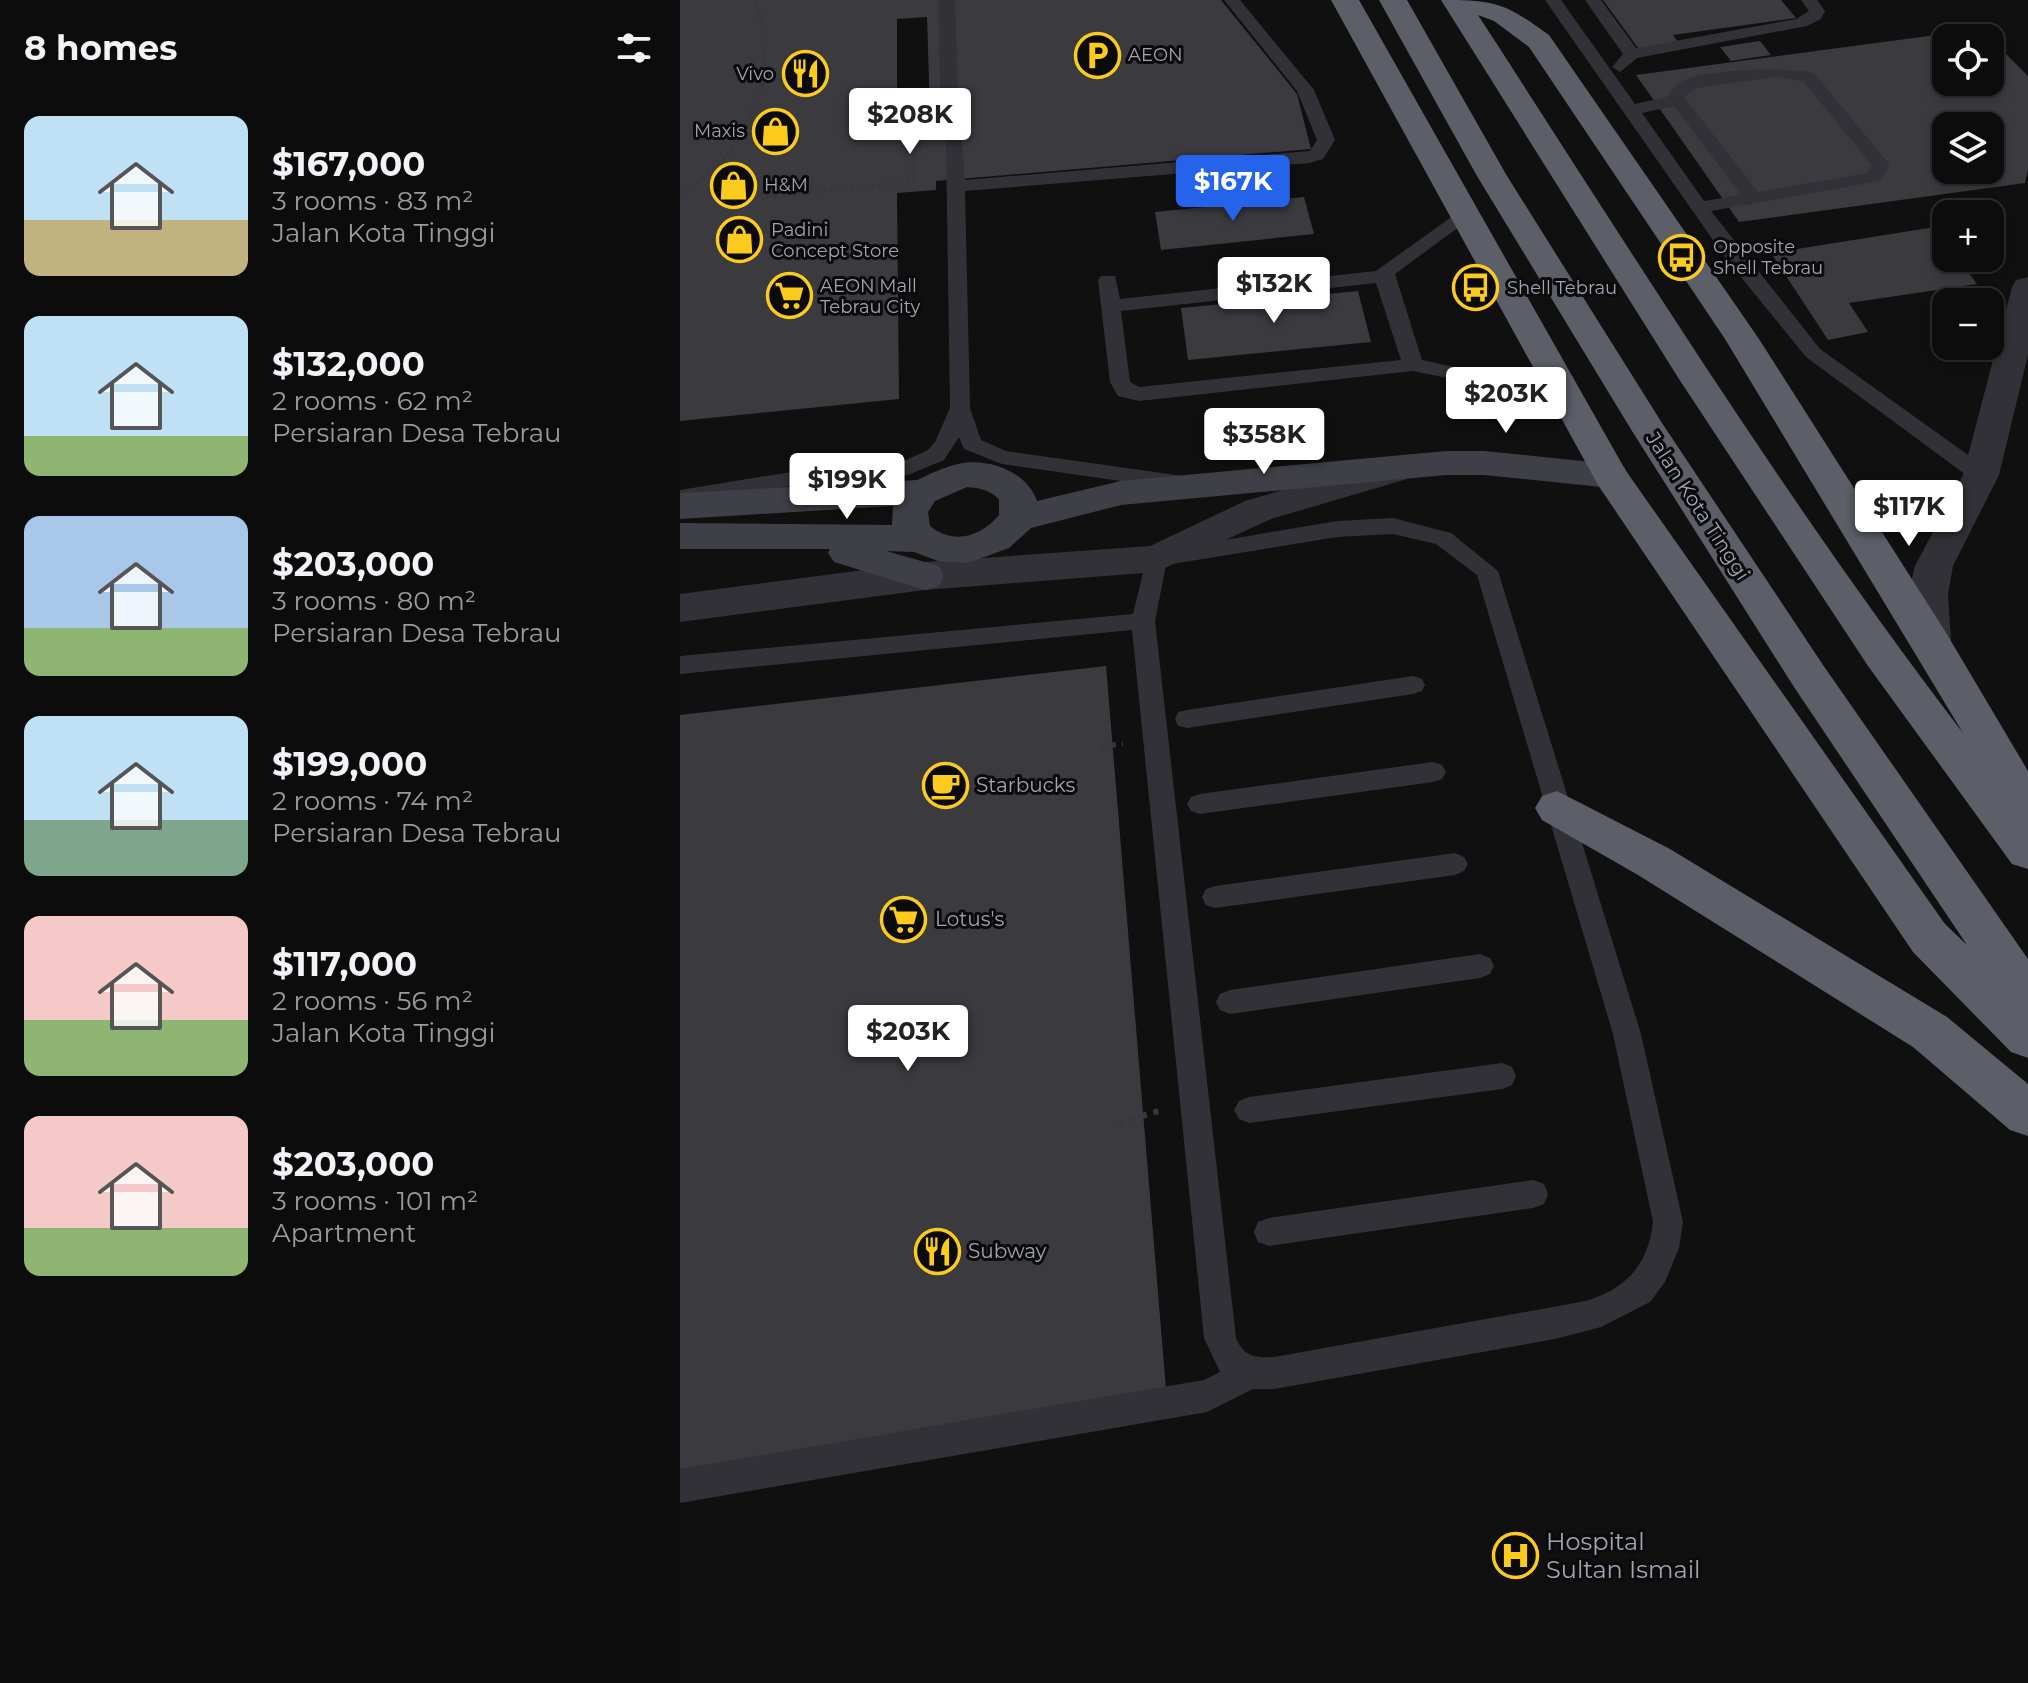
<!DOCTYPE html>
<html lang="en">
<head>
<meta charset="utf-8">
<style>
  body { margin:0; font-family:Montserrat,sans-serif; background:#1a1a1b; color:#f1f3f6; height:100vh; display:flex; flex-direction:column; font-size:30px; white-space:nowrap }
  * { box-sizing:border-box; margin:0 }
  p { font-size:26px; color:#9a9b9d }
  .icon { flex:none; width:44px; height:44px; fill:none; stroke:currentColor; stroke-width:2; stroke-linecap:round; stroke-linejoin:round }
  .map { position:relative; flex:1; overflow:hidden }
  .panel { display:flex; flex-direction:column; background:#0c0c0d; width:680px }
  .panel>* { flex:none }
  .fabs { position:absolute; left:1252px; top:24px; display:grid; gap:16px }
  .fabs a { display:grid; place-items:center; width:72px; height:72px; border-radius:16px; background:#0c0c0d; box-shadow:0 4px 12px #0003,0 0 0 2px #2c2c2e; font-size:40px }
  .price { position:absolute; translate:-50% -68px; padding:0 18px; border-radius:8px; background:#fff; color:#222; font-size:26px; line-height:52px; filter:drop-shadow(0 2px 4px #0008) }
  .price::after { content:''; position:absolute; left:50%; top:48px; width:24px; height:18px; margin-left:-12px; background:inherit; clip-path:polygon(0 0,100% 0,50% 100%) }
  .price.active { background:#2563eb; color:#fff }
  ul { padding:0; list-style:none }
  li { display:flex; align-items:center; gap:24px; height:200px; padding:0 24px }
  li span { display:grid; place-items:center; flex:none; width:224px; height:160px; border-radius:16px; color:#555 }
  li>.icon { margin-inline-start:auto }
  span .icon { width:96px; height:96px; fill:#fffc; stroke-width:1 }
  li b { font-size:34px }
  h2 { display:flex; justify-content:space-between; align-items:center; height:96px; padding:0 24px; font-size:34px }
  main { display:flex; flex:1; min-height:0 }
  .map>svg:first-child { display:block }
  .building { fill:#3a3a3f; fill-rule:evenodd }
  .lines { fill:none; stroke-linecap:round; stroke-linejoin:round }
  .path-far2 { stroke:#37383e; stroke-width:4; stroke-dasharray:3 4; stroke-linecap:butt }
  .path-far1 { stroke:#37383e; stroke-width:5; stroke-dasharray:4 6; stroke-linecap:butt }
  .path { stroke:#37383e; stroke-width:6; stroke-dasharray:5 7; stroke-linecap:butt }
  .lane { fill:#313137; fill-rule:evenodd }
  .street { fill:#313137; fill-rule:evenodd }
  .secondary { fill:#3f4047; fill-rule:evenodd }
  .highway { fill:#5c5e68; fill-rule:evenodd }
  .labels { text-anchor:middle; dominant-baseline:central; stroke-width:6; stroke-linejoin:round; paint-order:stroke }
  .far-poi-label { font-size:18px; fill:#a0a4b3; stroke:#0b0b0c; text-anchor:start }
  .street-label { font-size:20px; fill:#a0a4b3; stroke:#0b0b0c }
  .poi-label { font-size:20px; fill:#a0a4b3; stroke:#0b0b0c; text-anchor:start }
  .near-poi-label { font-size:24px; fill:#a0a4b3; stroke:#0b0b0c; text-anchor:start }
</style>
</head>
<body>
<main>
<section class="panel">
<h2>8 homes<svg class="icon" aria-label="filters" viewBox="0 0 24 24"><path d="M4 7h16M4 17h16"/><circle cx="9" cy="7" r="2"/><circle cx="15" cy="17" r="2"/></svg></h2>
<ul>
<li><span style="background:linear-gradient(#bfe0f5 65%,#c2b280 0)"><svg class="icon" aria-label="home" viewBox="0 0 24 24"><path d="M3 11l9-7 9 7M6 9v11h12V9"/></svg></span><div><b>$167,000</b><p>3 rooms · 83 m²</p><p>Jalan Kota Tinggi</p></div></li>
<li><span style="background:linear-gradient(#bfe0f5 75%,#8fb573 0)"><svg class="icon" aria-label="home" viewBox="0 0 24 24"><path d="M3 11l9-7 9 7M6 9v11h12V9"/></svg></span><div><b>$132,000</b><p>2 rooms · 62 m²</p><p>Persiaran Desa Tebrau</p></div></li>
<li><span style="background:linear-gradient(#a9c7e8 70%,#8fb573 0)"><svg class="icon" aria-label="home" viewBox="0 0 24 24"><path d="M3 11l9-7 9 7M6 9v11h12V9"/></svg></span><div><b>$203,000</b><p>3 rooms · 80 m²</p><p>Persiaran Desa Tebrau</p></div></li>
<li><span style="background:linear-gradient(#bfe0f5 65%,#7fa58c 0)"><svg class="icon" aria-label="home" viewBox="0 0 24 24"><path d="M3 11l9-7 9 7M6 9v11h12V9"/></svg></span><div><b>$199,000</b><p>2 rooms · 74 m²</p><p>Persiaran Desa Tebrau</p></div></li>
<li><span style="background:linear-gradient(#f6c9c9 65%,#8fb573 0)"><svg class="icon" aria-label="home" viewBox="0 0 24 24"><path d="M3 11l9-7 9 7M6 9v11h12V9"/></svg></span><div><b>$117,000</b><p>2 rooms · 56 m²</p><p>Jalan Kota Tinggi</p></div></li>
<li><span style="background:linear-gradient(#f6c9c9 70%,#8fb573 0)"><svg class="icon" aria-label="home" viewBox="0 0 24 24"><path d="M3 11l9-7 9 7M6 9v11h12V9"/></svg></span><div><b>$203,000</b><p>3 rooms · 101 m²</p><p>Apartment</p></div></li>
</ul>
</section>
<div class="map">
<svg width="1348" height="1683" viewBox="0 0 1348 1683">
  <rect width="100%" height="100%" fill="#101011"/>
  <path class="building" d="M0 0H541L617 94 631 149 256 181V190L217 193 219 399 0 421ZM247 17 250 112 217 115V19Z
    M923 0H1101L1116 18 993 35 1001 46 961 52Z
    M1301 29 1348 76V169L1345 183 1059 222 956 75ZM1266 38H1310V82H1266ZM1266 126H1310V170H1266Z
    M1080 41 1091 55 1051 61 1040 47Z
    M624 197 634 234 481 250 475 212Z
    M1255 227 1266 242V258H1278L1297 284 1169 303 1188 332 1148 340 1091 253Z
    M678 291 691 342 508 360 501 308Z
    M426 666 487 1401 0 1477V715Z"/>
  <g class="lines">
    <path class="path-far2" d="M40 166 85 196 217 184 234 182 232 146 243 145
      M0 196C50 162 86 112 85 50 85 33 79 16 75 0"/>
    <path class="path-far1" d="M422 746 443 744"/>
    <path class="path" d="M439 1123 479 1111"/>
    <path class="lane" d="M259 0H275L278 102 285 180 630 151 637 140 617 91 544 0H560L634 90 655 140 643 159 630 163 285 191 290 408 301 440 326 451 503 476 514 483 503 490 322 464 284 449 279 437 264 460 228 475 123 484 0 504V490L123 470 224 461 248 450 255 442 270 408 266 143 260 102Z
      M865 0H881L955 104 987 97C991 92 994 86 999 83 1020 68 1108 67 1134 73L1210 165 1200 181 1031 211 1140 349 1309 470 1312 475 1309 480H1293L1126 357 1047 260ZM1095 77 1123 81 1192 165 1187 173 1078 192 1004 97 1016 88ZM994 106 1061 195 1024 201 962 113Z
      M905 0H921L956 48 1116 19 1129 11 1121 0H1137L1145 11 1141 19 1127 26 957 58 940 72 932 67 943 54Z
      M784 208 791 210V218L715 274 742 360 792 371 883 380 890 381 893 386 890 391 792 383 733 371 459 401 438 396 430 382 418 280 421 276H435L440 299 696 271ZM696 283 721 360 459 387 450 382 441 311Z
      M713 518 771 533 818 571 961 1034 1003 1222 999 1248 985 1282 970 1302 921 1327 875 1339 594 1389H573L527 1412 0 1503V1469L524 1380 540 1372 524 1338 452 630 0 674V656L453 614 468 553 657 521ZM713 534 756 544 797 575 933 1034 973 1222C968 1265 947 1288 906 1301L594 1357C575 1358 564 1357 556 1338L475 621 486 565 657 537Z
      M733 676 742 679 745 685 742 691 733 694 507 728 498 726 495 719 498 712 507 710Z
      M753 762 762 765 766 772 762 779 753 782 520 814 511 811 507 804 511 797 520 794Z
      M775 853 784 857 788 864 784 871 775 875 535 908 526 905 522 897 526 889 535 886Z
      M800 954 810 958 814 966 810 974 800 978 550 1014 540 1010 536 1002 540 994 550 990Z
      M822 1063 832 1067 836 1076 832 1085 822 1089 569 1123 559 1119 554 1110 559 1101 569 1097Z
      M853 1180 864 1184 868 1194 864 1204 853 1208 589 1246 578 1242 574 1232 578 1222 589 1218Z"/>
    <path class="street" d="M1348 277V355L1319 475 1273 566 1268 594 1271 641 1265 651 1251 655 1237 651 1231 641 1228 594 1235 566 1283 475 1332 287 1336 280Z
      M721 456 734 459 739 468 734 477 591 519 476 572 245 590 0 622V594L245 562 470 546 565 501Z"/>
    <path class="secondary" d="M766 451H804L931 464 944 467 949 476 944 485 931 488 804 475H766L441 505 351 528 329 548 288 563 258 561 234 552 206 551 259 566 264 576 259 586 245 590 154 562 148 553 150 549H0V523L212 525 213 506 0 519V493L237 480C250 474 264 467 278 464 307 457 347 471 357 501L441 481ZM287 487C300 488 309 490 319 499V515C301 537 273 545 250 526L248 512 255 501Z"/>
    <path class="highway" d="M651 0H679L946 471 1265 924 1287 945 1114 687 952 431 797 176 699 0H727L827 176 982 423 1143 665 1348 959V1058L1331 1052 1233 952 918 485Z
      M761 0C816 0 825 3 869 35L1079 339 1265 631 1348 771V869L1332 864 1188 666 999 379ZM798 15 814 21 849 47 1045 339 1283 733C1107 503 955 257 798 15Z
      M877 791 990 849 1267 1017 1348 1084V1136L1330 1130 1233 1047 958 875 862 820 855 808 862 796Z"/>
  </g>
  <defs>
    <symbol id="parking-ring" viewBox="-11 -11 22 22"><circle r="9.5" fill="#0b0b0c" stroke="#fccb1e" stroke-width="1.5"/><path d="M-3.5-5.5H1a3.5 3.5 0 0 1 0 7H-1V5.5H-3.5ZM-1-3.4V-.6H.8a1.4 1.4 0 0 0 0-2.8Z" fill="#fccb1e"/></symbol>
    <symbol id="restaurant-ring" viewBox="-11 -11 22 22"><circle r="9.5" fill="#0b0b0c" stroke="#fccb1e" stroke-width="1.5"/><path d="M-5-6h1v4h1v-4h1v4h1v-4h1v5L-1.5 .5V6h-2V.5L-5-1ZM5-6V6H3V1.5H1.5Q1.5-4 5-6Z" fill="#fccb1e"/></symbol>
    <symbol id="shop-ring" viewBox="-11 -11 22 22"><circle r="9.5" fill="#0b0b0c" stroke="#fccb1e" stroke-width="1.5"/><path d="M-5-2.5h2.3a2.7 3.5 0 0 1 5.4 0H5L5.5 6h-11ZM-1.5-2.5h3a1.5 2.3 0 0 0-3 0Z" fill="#fccb1e"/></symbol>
    <symbol id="bus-ring" viewBox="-11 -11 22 22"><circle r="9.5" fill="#0b0b0c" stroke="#fccb1e" stroke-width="1.5"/><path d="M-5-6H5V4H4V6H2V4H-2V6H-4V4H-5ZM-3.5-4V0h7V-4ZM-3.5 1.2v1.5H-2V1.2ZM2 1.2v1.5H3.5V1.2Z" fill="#fccb1e"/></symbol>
    <symbol id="supermarket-ring" viewBox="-11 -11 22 22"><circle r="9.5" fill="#0b0b0c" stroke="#fccb1e" stroke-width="1.5"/><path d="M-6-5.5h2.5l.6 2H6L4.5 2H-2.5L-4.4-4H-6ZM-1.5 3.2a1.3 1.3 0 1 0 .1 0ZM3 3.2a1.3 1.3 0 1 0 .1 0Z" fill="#fccb1e"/></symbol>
    <symbol id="cafe-ring" viewBox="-11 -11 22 22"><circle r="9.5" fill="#0b0b0c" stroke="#fccb1e" stroke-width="1.5"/><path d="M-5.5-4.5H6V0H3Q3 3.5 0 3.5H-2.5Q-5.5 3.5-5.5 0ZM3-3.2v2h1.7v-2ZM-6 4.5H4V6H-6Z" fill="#fccb1e"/></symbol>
    <symbol id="hospital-ring" viewBox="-11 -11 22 22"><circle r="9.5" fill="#0b0b0c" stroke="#fccb1e" stroke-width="1.5"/><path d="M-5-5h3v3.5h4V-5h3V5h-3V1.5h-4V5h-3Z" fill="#fccb1e"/></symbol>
  </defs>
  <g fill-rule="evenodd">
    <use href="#parking-ring" x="392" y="30" width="51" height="51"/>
    <use href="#restaurant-ring" x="100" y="48" width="51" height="51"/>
    <use href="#shop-ring" x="70" y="106" width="51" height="51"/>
    <use href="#shop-ring" x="28" y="160" width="51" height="51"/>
    <use href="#shop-ring" x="34" y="214" width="51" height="51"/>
    <use href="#bus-ring" x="976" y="232" width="51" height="51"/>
    <use href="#bus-ring" x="770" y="262" width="51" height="51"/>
    <use href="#supermarket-ring" x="84" y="270" width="51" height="51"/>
    <use href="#cafe-ring" x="240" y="760" width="51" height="51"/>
    <use href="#supermarket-ring" x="198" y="894" width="51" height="51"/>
    <use href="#restaurant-ring" x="232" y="1226" width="51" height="51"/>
    <use href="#hospital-ring" x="810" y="1530" width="51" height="51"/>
  </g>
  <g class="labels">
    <g class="far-poi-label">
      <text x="448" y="55">AEON</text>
      <text x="94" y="74" text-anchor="end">Vivo</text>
      <text x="65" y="131" text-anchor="end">Maxis</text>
      <text x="84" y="185">H&amp;M</text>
      <text x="91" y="230">Padini<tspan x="91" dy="21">Concept Store</tspan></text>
      <text x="1033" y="247">Opposite<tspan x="1033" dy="21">Shell Tebrau</tspan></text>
      <text x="140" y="286">AEON Mall<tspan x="140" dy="21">Tebrau City</tspan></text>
      <text x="827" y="288">Shell Tebrau</text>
    </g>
    <g class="street-label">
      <text transform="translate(1018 506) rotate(57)">Jalan Kota Tinggi</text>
    </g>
    <g class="poi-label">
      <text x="296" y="785">Starbucks</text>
      <text x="255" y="919">Lotus's</text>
      <text x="288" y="1251">Subway</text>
    </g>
    <g class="near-poi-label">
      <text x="866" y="1541">Hospital<tspan x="866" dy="28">Sultan Ismail</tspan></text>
    </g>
  </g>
</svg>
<div class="fabs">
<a><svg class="icon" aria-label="locate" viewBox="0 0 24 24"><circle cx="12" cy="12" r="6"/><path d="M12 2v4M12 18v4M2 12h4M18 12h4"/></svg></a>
<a><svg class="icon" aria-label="layers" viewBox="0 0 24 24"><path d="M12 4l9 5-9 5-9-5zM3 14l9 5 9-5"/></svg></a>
<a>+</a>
<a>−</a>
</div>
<b class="price" style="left:230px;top:156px">$208K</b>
<b class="price active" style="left:553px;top:223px">$167K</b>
<b class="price" style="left:594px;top:325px">$132K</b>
<b class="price" style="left:826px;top:435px">$203K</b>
<b class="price" style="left:584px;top:476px">$358K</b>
<b class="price" style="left:167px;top:521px">$199K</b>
<b class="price" style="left:1229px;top:548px">$117K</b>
<b class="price" style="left:228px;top:1073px">$203K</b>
</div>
</main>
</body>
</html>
